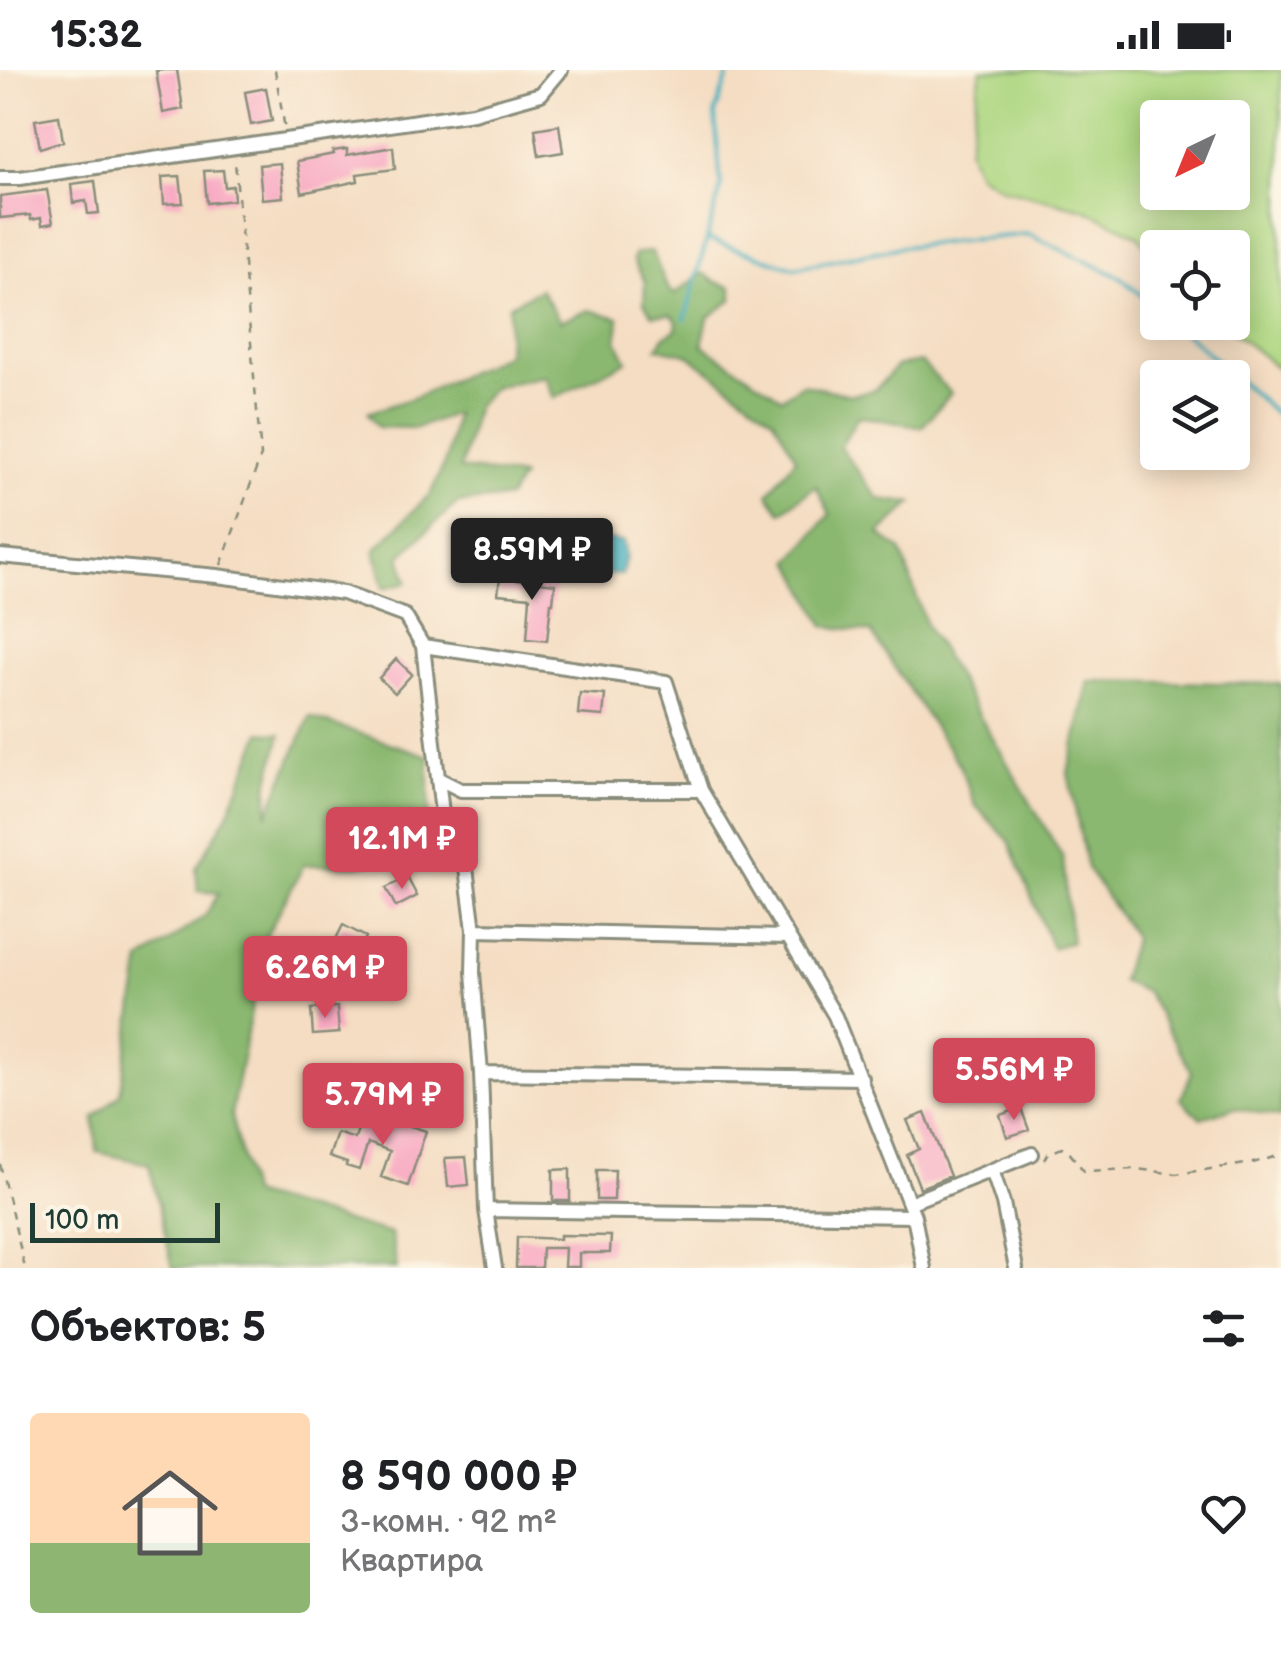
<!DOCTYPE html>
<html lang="ru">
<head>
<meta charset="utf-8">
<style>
  body { margin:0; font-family:"Balsamiq Sans",sans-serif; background:#f2f2f2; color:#202124; height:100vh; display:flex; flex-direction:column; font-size:38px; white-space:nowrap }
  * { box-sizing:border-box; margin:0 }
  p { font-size:32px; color:#757577 }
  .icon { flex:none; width:55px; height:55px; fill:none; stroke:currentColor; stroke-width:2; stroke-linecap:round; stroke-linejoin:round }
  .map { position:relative; height:1198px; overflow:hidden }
  .drawer { display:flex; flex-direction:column; background:#fff; flex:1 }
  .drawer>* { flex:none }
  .needle { width:65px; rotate:223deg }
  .buttons { position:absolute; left:1140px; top:30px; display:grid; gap:20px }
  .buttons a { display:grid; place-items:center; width:110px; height:110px; border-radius:10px; background:#fff; box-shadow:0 5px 25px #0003; font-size:50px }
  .scale { position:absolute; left:30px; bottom:25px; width:190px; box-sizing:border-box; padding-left:10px; border:5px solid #1f3d34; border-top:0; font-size:28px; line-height:35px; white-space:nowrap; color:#1f3d34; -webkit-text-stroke:8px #fcf5e5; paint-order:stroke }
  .price { position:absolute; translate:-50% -85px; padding:0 22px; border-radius:10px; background:#d1495b; color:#fff; font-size:32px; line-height:65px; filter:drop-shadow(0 2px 5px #0008) }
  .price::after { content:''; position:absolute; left:50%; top:60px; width:30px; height:22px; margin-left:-15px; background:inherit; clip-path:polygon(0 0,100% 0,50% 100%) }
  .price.active { background:#222; color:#fff }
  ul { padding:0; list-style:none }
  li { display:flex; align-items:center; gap:30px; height:250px; padding:0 30px }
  li span { display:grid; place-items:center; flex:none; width:280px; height:200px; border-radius:10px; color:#555 }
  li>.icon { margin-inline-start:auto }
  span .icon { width:120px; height:120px; fill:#fffc; stroke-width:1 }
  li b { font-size:42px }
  h2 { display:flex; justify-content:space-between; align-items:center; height:120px; padding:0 30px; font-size:42px }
  .status { display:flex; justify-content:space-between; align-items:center; height:70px; padding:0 50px; background:#fff; direction:ltr }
  .status svg { height:28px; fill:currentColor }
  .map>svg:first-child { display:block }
  .green { fill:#aed782; stroke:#668a5b; stroke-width:2.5; fill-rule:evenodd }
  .forest { fill:#8ab870; stroke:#547a52; stroke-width:2.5 }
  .water { fill:#40aebe; stroke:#307679; stroke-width:2.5 }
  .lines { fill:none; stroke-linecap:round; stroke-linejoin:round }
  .stream { stroke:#40aebe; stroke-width:4 }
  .building { fill:#f8a9c2 }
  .minor-casing { stroke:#8a8d7b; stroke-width:18 }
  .path { stroke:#8a8d7b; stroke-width:2.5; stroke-dasharray:8 8; stroke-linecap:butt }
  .minor { stroke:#fff; stroke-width:12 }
</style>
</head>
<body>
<div class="status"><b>15:32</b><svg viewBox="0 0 49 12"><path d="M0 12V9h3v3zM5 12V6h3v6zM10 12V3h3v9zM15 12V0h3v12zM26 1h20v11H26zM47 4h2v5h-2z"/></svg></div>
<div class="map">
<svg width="1281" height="1198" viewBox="0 0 1281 1198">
  <rect width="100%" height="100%" fill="#fcf5e5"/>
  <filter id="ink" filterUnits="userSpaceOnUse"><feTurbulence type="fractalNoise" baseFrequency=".01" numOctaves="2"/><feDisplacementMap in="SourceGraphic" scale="20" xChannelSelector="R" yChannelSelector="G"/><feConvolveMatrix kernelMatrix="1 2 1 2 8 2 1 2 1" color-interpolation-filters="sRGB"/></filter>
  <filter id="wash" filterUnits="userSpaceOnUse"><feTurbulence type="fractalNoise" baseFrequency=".0048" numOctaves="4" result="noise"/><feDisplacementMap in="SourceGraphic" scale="40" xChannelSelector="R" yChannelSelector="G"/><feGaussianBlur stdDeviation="2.25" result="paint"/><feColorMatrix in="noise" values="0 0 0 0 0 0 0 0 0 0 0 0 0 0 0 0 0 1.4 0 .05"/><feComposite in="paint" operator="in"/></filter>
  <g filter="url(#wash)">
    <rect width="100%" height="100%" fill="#f4ddc2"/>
    <path class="green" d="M981 0H1281V301L1222 253 1232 252V178H1158L1157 189 1137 165 1084 139 1002 118 978 104 968 80ZM1158 48H1232V122H1158Z"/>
    <path class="forest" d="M651 181C660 194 662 215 674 224L703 203 716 212 732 217V230L708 248 702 275 782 328 802 314 851 325 875 320 897 296 921 292 951 323 922 357 858 346 840 377 879 429 913 433 879 464 901 480 926 555 1063 788 1071 872 1052 878 1009 771 975 735 960 696 871 562 825 556 791 491 830 444 816 416 781 442 768 424 796 388 774 349 687 284 657 278 664 267 676 260 677 251 671 245H652L644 233 645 212 633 190 635 184Z
      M540 219 560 251 589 240 619 248 617 271 627 291 554 328 545 306 494 317 476 336 460 399 522 407 508 428 457 433 400 486 408 512 384 518 375 480 431 423 447 387 455 344 416 358 378 357 368 343 416 327 507 284 509 236Z
      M1089 611 1281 614V1047L1234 1038 1201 1048 1181 1029 1192 1002 1146 922 1121 911 1134 867 1087 798 1068 703Z
      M310 647 429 686V779L361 795H304L265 868 231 1045 250 1124 391 1164 397 1198H173L149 1094 97 1082 94 1048 120 1024 141 891 205 846 219 823 198 821 196 798 228 744 261 662 281 664 269 711 267 745Z"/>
    <path class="water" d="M578 465 623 472 626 485 622 505 569 501 564 492 567 469Z"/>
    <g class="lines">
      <path class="stream" d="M707 169 794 198 901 177 1028 164 1120 207 1158 239
        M685 249 721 117 715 44 730 0
        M1173 252 1281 348"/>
    </g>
    <g id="blocks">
      <path class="building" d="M164 0H177L183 39 163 43 156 1Z
        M266 18 272 51 251 55 245 22Z
        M59 46 63 71 40 78 35 50Z
        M559 55 563 82 539 86 535 59Z
        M393 77 395 99 357 104 358 111 302 123 297 91 334 84 333 81 347 79V85Z
        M280 93 283 127 262 129 259 95Z
        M223 100 225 117 233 116 234 130 207 133 204 101Z
        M180 106 183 133 164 134 162 107Z
        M95 111 99 143 88 144 86 131 73 133 71 114Z
        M47 120 53 153 42 155 41 148 31 150 30 145 0 148V126Z
        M500 507 555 514 553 533H551L547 571 527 569 530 527 498 524Z
        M396 589 412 604 395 623 379 608Z
        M580 623 605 625 603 646 578 644Z
        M407 807 417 826 396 837 386 818Z
        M343 855 366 867 348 903 325 891Z
        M337 937 339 963 313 965 311 939Z
        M458 1012 460 1034 431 1037 428 1016Z
        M1021 1038 1029 1060 1007 1067 1000 1045Z
        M925 1043 950 1106 920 1118 907 1085 919 1079 907 1050Z
        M361 1050 388 1058 390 1052 398 1054V1052L426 1061 408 1116 381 1107 390 1081 368 1073 359 1100 346 1096 347 1093 329 1087 337 1063 355 1069Z
        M466 1087 469 1115 448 1117 445 1088Z
        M570 1099V1131H553V1100Z
        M597 1100H615L614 1130H597Z
        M560 1165 611 1166 610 1183H579V1197H564L565 1178H542L541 1198H516L517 1167 560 1169Z"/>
    </g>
  </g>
  <g filter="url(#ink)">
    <use href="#blocks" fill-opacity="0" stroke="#8a8d7b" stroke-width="2.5"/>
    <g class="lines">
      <defs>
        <path id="minor" d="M0 108H20L473 43 541 24 561 0
          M0 486 217 506 343 523 405 546 423 576 443 752 462 767 474 860 473 902 481 1003 486 1140 914 1146
          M423 576 666 612 701 720 835 946 914 1146 924 1198
          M439 709 461 720H701
          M474 860 788 867
          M481 1003 861 1008
          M992 1100 1003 1133 1016 1198
          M909 1133 1032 1084
          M486 1140 495 1198"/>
      </defs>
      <use href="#minor" class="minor-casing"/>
      <path class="path" d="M275 0 285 59
        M221 495 261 386 235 92
        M1044 1090 1047 1084 1062 1078 1068 1081 1084 1101 1136 1099 1176 1104 1253 1093 1281 1085
        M0 1094 25 1198"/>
      <use href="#minor" class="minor"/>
    </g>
  </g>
</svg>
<div class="buttons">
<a><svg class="needle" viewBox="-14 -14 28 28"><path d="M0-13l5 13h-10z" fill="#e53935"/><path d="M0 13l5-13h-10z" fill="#757577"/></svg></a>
<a><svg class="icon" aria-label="locate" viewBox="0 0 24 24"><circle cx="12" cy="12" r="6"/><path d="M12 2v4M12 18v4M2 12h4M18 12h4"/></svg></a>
<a><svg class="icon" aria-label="layers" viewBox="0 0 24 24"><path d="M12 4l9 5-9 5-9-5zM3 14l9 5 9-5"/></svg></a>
</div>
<div class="scale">100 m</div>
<b class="price active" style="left:532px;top:533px">8.59M ₽</b>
<b class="price" style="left:402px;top:822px">12.1M ₽</b>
<b class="price" style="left:325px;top:951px">6.26M ₽</b>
<b class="price" style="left:1014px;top:1053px">5.56M ₽</b>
<b class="price" style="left:383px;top:1078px">5.79M ₽</b>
</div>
<section class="drawer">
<h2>Объектов: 5<svg class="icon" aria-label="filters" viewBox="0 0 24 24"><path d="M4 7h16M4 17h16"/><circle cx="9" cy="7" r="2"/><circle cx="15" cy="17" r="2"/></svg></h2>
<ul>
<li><span style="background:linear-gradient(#ffd9b3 65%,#8fb573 0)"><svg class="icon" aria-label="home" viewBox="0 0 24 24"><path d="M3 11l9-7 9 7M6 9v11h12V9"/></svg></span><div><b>8 590 000 ₽</b><p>3-комн. · 92 m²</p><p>Квартира</p></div><svg class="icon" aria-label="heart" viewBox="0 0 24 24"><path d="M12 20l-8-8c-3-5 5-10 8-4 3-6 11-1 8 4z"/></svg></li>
</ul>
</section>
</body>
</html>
